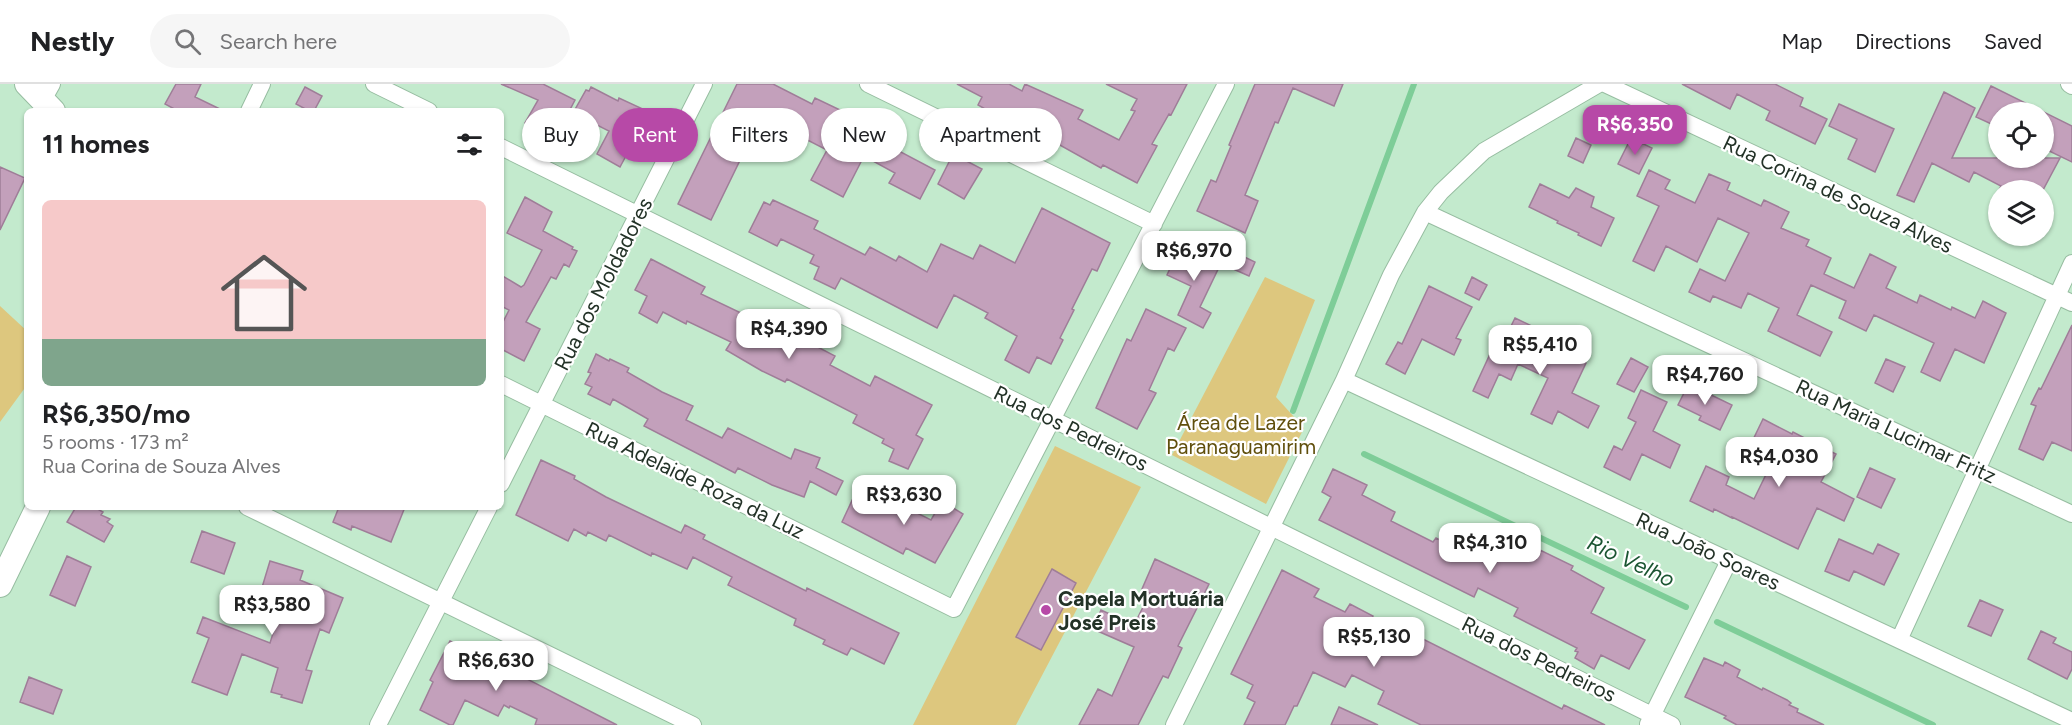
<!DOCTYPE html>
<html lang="en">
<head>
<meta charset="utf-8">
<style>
  body { margin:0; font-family:Figtree,sans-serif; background:#f6f6f6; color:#202124; height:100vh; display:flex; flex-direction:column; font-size:22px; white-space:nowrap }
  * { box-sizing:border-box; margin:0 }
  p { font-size:20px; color:#757577 }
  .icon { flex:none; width:33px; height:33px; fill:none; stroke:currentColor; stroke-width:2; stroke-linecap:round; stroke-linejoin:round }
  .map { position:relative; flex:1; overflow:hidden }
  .sheet { position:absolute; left:24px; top:24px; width:480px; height:402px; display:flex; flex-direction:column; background:#fff; border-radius:9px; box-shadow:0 2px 4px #0004 }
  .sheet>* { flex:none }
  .hud { position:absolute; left:522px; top:24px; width:570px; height:54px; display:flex; gap:12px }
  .buttons { position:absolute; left:1988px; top:18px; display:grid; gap:12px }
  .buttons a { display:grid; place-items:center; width:66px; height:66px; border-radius:50%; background:#fff; box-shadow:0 2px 4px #0004; font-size:30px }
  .price { position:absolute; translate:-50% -51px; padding:0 14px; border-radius:12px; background:#fff; color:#222; font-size:20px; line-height:39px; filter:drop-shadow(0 2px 3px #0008) }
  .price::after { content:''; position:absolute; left:50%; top:36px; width:18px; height:14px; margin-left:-9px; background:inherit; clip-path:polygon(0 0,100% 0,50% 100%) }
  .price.on { background:#b749a7; color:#fff }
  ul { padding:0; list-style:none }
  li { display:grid; align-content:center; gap:12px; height:318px; padding:0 18px }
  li+li { border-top:2px solid #e0e0e0 }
  li span { display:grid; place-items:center; height:186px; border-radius:9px; color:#555 }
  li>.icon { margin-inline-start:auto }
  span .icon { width:108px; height:108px; fill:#fffc; stroke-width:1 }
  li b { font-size:26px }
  h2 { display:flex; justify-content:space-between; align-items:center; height:72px; padding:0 18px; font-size:26px }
  .pill { padding:0 21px; border-radius:27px; background:#fff; box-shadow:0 2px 4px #0004; font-size:21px; line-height:54px }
  .pill.on { background:#b749a7; color:#fff }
  header { display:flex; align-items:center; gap:36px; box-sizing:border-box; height:84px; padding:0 30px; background:#fff; border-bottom:2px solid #e0e0e0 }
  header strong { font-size:28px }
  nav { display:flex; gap:33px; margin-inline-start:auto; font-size:21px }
  .search { width:420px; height:54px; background:#f6f6f6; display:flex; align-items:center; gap:15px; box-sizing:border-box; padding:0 21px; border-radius:33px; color:#757577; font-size:22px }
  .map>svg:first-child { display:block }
  .green { fill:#ddc77e }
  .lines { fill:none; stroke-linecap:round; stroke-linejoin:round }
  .stream { stroke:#7ecd98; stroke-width:6 }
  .building { fill:#c3a0bb; stroke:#9f7d98; stroke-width:1.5 }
  .minor-casing { stroke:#97bda1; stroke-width:18 }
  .secondary-casing { stroke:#97bda1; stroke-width:26 }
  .minor { stroke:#fff; stroke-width:16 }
  .secondary { stroke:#fff; stroke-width:24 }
  .poi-dot { fill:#b749a7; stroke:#fff; stroke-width:2 }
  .labels { text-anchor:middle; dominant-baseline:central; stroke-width:4.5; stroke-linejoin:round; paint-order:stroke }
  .street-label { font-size:21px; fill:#233227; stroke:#fff }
  .park-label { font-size:21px; fill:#604f0c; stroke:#fff }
  .poi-label { font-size:21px; font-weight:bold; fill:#233227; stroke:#fff; text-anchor:start }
  .water-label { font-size:22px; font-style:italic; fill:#1b5532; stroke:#fff }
</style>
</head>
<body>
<header>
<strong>Nestly</strong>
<div class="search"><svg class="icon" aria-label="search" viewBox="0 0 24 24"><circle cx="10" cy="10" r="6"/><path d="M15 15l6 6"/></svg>Search here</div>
<nav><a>Map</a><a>Directions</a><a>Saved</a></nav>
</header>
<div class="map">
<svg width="2072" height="641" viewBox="0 0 2072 641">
  <rect width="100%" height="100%" fill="#c3eacd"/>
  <path class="green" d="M1265 193 1315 216 1276 313 1304 344 1266 420 1172 371Z
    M0 222 27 247V301L0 338Z
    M1055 362 1141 403 1016 641H913Z"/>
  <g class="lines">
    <path class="stream" d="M1293 327 1414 0
      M1364 370 1686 523
      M1717 538 1933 641"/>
  </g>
  <path class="building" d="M176 0H201L195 13 224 27H178L165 20Z
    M501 0H543L575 16 555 54 525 39 538 16Z
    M737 0H773L812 20 815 14 865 38 868 32 902 50 895 65 935 86 920 115 889 99 895 89 864 72 843 113 811 96 827 66 794 49 792 54 754 34 738 65 744 68 711 136 678 120Z
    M957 0H1009L1022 7 1025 0 1083 26 1078 35 1119 56 1135 27 1131 26 1137 15 1106 0H1187L1171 31 1169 30 1152 60 1157 62 1137 99 1103 81 1101 84 1033 46 1031 50 1006 37 978 21 982 13Z
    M1255 0H1343L1334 22 1293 4 1278 39 1275 38 1245 111 1258 117 1245 149 1197 127 1211 96 1216 98 1231 62 1229 61Z
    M1682 0H1775L1803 14 1800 22 1827 35 1815 60 1766 36 1770 27 1737 10 1730 25Z
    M1991 2 2072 42V78L2043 64V28H1998V43L1976 33Z
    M305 3 322 12 314 27H309L296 20Z
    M591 3 618 17 619 14 645 26 633 53 635 55 620 83 597 70 609 47 573 29 586 6 589 7Z
    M1944 8 1975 24 1952 74H2060L2043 106H1999L2001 102 1974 88 1969 98 1932 79 1914 118 1897 111Z
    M1839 20 1894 45 1875 88 1848 75 1857 55 1829 42Z
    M1576 54 1591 61 1583 79 1568 72Z
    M1631 54 1652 64 1639 90 1618 80Z
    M953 70 982 85 964 115 938 100Z
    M0 83 25 94 0 146Z
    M1649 86 1670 96 1665 105 1695 119 1709 90 1730 99 1727 106 1761 122 1764 116 1789 128 1781 144 1809 156 1806 162 1831 174 1824 190 1854 204 1870 170 1896 183 1886 204 1917 219 1920 211 1951 226 1952 223 1975 234 1983 217 2006 229 1984 279 1955 265 1940 297 1921 288 1934 259 1874 231 1866 247 1839 234 1846 217 1811 201 1797 231 1832 248 1820 272 1768 247 1779 224 1748 209 1741 224 1713 212 1710 218 1689 208 1700 185 1725 197 1749 149 1718 134 1697 178 1666 162 1654 187 1633 177 1659 122 1637 112Z
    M1540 100 1569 114 1576 104 1594 113 1591 123 1614 134 1601 162 1578 151 1579 149 1557 139 1558 137 1529 123Z
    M525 113 552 128 543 147 573 163 572 165 577 167 569 183 564 180 556 195 551 193 526 238 540 245 524 277 501 265V242L509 226 501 222V191L521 203 524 201 542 166 507 149Z
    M773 116 818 137 814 145 865 171 870 163 896 177 899 172 927 188 941 160 973 175 980 161 1015 179 1042 124 1110 159 1097 187 1092 185 1072 225 1074 226 1060 254 1063 256 1051 280 1037 273 1029 289 1005 276 1017 252 985 234 988 229 954 211 937 244 841 194 835 205 814 195 819 183 810 179 814 171 781 155 777 162 749 148 764 118 770 121Z
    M1181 161 1221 179 1200 223 1211 229 1203 244 1178 231 1191 202 1167 191Z
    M1228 165 1255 178 1249 192 1222 180Z
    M651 175 705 203 701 210 745 231 747 226 835 272 830 281 870 302 875 292 932 321 916 351 923 355 908 385 889 377 894 365 882 359 884 355 853 339 857 331 787 295 785 298 762 287 726 266 731 258 687 237 686 240 663 228 657 239 639 229 647 212 635 206Z
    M1472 193 1487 201 1479 216 1465 209Z
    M1429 202 1472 223 1456 254 1461 256 1454 271 1422 255 1405 290 1386 280 1398 258 1402 260Z
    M1146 225 1186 244 1174 267 1168 264 1149 306 1156 309 1137 345 1096 324 1127 255 1131 257Z
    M1515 234 1536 244 1530 258 1563 273 1565 268 1586 279 1572 309 1599 322 1588 344 1558 327 1552 340 1531 330 1548 294 1518 280 1511 296 1499 290 1488 314 1473 307 1490 270 1496 273Z
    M2072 241V367L2052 358 2043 376 2019 365 2036 322 2031 320 2039 304 2041 305Z
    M596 270 609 277 610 275 629 284 627 288 662 308 693 322 686 336 722 354 728 344 791 375 795 365 820 374 816 384 843 397 836 411 810 397 804 413 772 401 738 384 735 389 644 342 648 335 613 315 610 321 588 310 592 303 585 300 591 289 588 288Z
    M1631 274 1648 283 1634 308 1617 300Z
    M1886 275 1905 283 1893 308 1875 299Z
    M1690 297 1706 305 1705 308 1732 321 1720 346 1699 336 1701 332 1678 321Z
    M1641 306 1667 318 1653 347 1680 361 1670 384 1642 370 1630 396 1604 383 1614 362 1622 366 1636 338 1628 334Z
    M1763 335 1792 350 1793 348 1836 370 1821 398 1854 415 1844 437 1817 424 1798 465 1732 433V434L1714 425 1713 428 1690 417 1706 382 1729 393 1726 401 1754 415 1774 374 1750 362Z
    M541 376 575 392 574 395 606 413 681 449 685 441 705 451 703 455 806 507 807 504 899 549 884 580 851 564 847 571 823 560 825 556 794 541 796 535 728 501 732 493 693 473 687 485 652 469 651 472 609 451 606 457 588 448 586 452 574 445 568 457 516 431Z
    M1870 384 1895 395 1881 424 1857 413Z
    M1333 385 1367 401 1362 411 1395 428 1391 437 1433 458 1436 454 1460 466 1470 447 1503 462 1505 459 1536 475 1540 466 1573 482 1571 486 1604 504 1591 529 1645 556 1629 585 1601 571 1594 585 1575 574 1578 568 1575 567 1577 564 1514 532 1518 524 1478 504 1474 513 1319 436 1331 413 1322 408Z
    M855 410 886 426 891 416 931 436 942 417 963 430 935 479 906 464 903 470 842 438Z
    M76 423H94L103 428 101 431 110 435 107 438 113 442 104 458 67 438Z
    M339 423H405L391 458 352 442 351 446 333 438Z
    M202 447 235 459 224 490 191 478Z
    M1839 455 1873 470 1878 460 1899 470 1884 501 1854 487 1849 497 1825 487Z
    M67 472 91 483 75 522 50 511Z
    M1155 475 1209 500 1178 562 1182 564 1168 594 1163 592 1138 641H1079L1098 605 1112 612 1134 563 1093 545 1101 526 1134 541 1150 509 1142 505Z
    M270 477 303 487 300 496 343 514 329 549 320 545 306 586 312 587 302 619 281 613 282 611 271 608 278 584 242 570 227 611 192 598 209 554 197 549 203 533 270 559 280 527 257 520Z
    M1052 485 1076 499 1041 566 1016 553Z
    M1282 486 1319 505 1314 513 1345 528 1350 520 1373 532 1369 540 1410 560 1415 551 1562 625 1564 621 1605 641H1421L1378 620 1384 607 1352 591 1345 603 1313 588 1297 622H1294L1285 641H1244L1255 618 1247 614 1253 601 1231 590Z
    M1980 516 2003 526 1991 552 1968 542Z
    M2041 547 2056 554 2053 559 2072 568V585L2067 595 2028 575Z
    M450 557 488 576 490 572 520 588 519 591 617 641H535L537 635 510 622 509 624 504 621 498 632 465 616 453 641H450L420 626 433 598 430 596Z
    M1704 574 1723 582 1725 578 1740 586 1737 593 1762 606 1763 604 1787 616 1791 619 1789 621 1798 625 1797 628 1824 641H1737L1724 634 1726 632 1685 613Z
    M29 593 62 606 53 630 20 618Z
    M1339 623 1378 641H1331Z"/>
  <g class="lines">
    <defs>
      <path id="minor" d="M374 0 429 27
        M868 0 1154 140
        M1605 0 2072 219
        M2069 0 2072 2
        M43 16 52 0
        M249 27 262 0
        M501 63 1672 641
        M1425 128 2072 430
        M1344 296 2072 637
        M501 300 954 525 1226 0
        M501 400 704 0
        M247 423 693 641
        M1899 556 2072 179
        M1648 640 1729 477
        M378 641 489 423
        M1174 641 1344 296 1391 191 1425 128 1441 108 1484 67 1599 0"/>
      <path id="secondary" d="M27 0 53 27
        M0 501 38 423"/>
    </defs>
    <use href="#minor" class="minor-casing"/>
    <use href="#secondary" class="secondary-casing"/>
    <use href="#minor" class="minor"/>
    <use href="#secondary" class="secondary"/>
  </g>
  <circle class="poi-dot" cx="1046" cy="526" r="6"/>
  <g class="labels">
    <g class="street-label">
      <text transform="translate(1838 110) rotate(25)">Rua Corina de Souza Alves</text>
      <text transform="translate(603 200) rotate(-63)">Rua dos Moldadores</text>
      <text transform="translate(1071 344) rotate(26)">Rua dos Pedreiros</text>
      <text transform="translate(1896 347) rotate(25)">Rua Maria Lucimar Fritz</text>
      <text transform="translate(695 396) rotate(26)">Rua Adelaide Roza da Luz</text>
      <text transform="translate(1708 467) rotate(25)">Rua João Soares</text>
      <text transform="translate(1539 575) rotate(26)">Rua dos Pedreiros</text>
    </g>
    <g class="park-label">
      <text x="1241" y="338">Área de Lazer<tspan x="1241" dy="24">Paranaguamirim</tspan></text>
    </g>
    <g class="poi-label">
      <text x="1058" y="514">Capela Mortuária<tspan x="1058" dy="24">José Preis</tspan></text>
    </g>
    <g class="water-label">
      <text transform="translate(1631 477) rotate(25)">Rio Velho</text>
    </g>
  </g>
</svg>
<div class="buttons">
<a><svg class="icon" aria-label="locate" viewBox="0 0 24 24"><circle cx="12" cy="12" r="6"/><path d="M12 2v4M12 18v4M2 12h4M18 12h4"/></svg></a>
<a><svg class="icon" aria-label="layers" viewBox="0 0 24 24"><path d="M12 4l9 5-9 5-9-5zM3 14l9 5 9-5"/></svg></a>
</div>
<b class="price on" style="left:1635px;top:72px">R$6,350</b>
<b class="price" style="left:1194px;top:198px">R$6,970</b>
<b class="price" style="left:789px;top:276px">R$4,390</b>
<b class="price" style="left:1540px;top:292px">R$5,410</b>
<b class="price" style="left:1705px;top:322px">R$4,760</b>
<b class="price" style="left:1779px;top:404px">R$4,030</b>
<b class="price" style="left:904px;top:442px">R$3,630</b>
<b class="price" style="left:1490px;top:490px">R$4,310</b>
<b class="price" style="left:272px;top:552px">R$3,580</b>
<b class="price" style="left:1374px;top:584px">R$5,130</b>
<b class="price" style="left:496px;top:608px">R$6,630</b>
<div class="hud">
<a class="pill">Buy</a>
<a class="pill on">Rent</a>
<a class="pill">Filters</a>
<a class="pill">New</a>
<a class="pill">Apartment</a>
</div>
<section class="sheet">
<h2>11 homes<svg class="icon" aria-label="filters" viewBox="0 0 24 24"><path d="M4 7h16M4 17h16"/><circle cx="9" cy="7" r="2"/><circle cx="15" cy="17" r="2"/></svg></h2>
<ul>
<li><span style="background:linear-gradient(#f6c9c9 75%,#7fa58c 0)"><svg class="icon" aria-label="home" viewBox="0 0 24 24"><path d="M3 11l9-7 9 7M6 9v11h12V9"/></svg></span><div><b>R$6,350/mo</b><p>5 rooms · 173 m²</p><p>Rua Corina de Souza Alves</p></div></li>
</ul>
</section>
</div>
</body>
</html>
